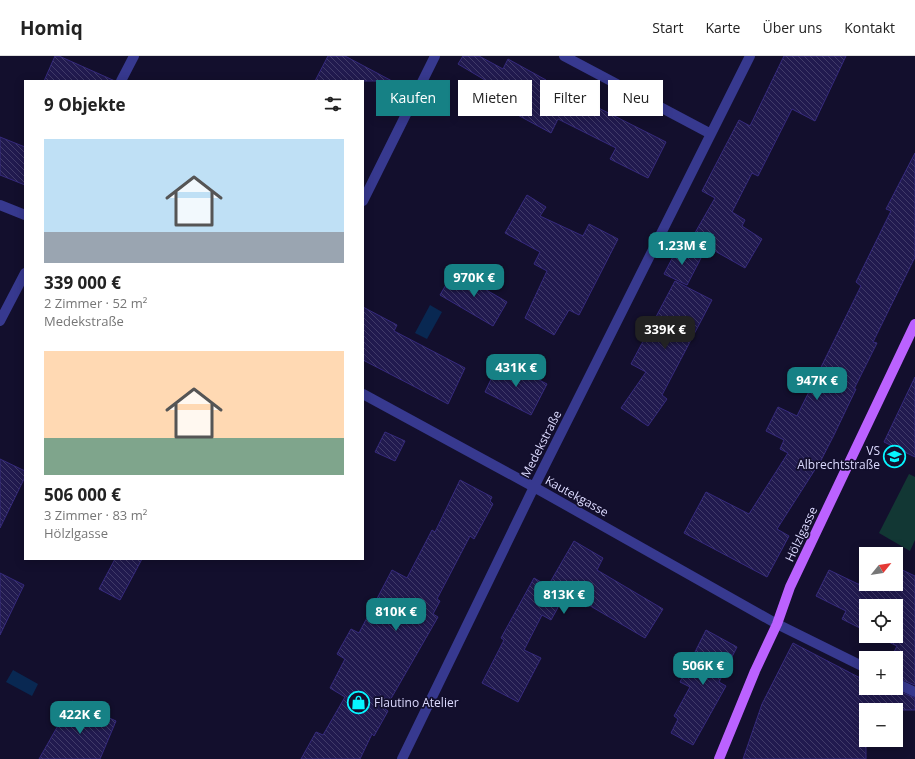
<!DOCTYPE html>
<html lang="de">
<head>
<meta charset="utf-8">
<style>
  body { margin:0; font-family:"Open Sans",sans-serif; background:#f6f6f6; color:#222; height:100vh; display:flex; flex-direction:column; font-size:15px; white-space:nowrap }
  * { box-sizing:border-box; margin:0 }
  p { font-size:13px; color:#767676 }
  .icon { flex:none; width:22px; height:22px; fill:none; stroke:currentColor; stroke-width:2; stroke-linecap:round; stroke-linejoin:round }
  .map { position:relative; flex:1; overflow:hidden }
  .panel { position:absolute; left:24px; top:24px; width:340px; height:480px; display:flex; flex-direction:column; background:#fff; border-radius:0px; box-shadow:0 2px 10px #0003 }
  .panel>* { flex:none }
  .banner { position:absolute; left:376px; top:24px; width:380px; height:36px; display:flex; gap:8px }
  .needle { width:26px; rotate:60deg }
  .fabs { position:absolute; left:859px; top:491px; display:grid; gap:8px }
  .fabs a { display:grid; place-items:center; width:44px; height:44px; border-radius:0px; background:#fff; box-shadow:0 2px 10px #0003; font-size:20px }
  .price { position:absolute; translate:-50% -34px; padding:0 9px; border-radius:8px; background:#168185; color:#fff; font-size:13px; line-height:26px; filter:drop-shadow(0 1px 2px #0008) }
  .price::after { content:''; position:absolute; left:50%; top:24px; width:12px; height:9px; margin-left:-6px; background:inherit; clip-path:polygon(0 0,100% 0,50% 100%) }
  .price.on { background:#222; color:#fff }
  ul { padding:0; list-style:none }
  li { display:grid; align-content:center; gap:8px; height:212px; padding:0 20px }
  li span { display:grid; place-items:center; height:124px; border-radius:0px; color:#555 }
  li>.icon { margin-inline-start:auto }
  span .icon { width:72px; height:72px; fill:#fffc; stroke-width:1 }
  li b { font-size:17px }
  h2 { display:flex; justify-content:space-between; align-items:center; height:48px; padding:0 20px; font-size:17px }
  .tag { padding:0 14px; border-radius:0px; background:#fff; box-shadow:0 2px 10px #0003; font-size:14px; line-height:36px }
  .tag.on { background:#168185; color:#fff }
  header { display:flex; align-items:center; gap:24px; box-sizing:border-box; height:56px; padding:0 20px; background:#fff; border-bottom:1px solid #e0e0e0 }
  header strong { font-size:19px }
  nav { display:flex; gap:22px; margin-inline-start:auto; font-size:14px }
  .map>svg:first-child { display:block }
  .green { fill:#123734 }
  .water { fill:#092852 }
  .building { fill:url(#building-back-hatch); stroke:#362a7d }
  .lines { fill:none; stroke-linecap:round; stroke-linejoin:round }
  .street { stroke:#37398f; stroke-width:10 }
  .primary { stroke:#bb62ff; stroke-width:10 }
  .labels { text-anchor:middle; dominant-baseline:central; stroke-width:3.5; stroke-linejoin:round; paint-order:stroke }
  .street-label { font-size:12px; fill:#dddbff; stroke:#130f2d }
  .poi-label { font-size:12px; fill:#dddbff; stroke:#130f2d; text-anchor:end }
</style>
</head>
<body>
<header>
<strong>Homiq</strong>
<nav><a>Start</a><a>Karte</a><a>Über uns</a><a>Kontakt</a></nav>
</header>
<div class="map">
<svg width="915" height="703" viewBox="0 0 915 703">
  <defs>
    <pattern id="building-back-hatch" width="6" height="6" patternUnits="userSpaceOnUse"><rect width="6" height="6" fill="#211a4f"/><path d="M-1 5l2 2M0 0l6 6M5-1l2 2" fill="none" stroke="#413b69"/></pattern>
  </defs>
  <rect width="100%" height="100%" fill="#130f2d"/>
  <path class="green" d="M909 418 915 421V484L910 495 879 477Z"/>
  <path class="water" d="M430 249 442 256 427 283 415 277Z
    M13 614 38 628 32 640 6 626Z"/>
  <path class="building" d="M55 0H59L115 25H44Z
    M328 0H345L392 25H315Z
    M463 0H479L503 13 508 3 546 24 545 25 666 86 648 122 610 103 616 92 558 63 551 77 488 43 495 30 458 8Z
    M784 0H846L815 65 792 53 758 120 752 117 732 156 745 164 742 170 762 183 745 212 692 182 715 142 702 135 739 64 750 70Z
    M0 81 25 91V129L0 119Z
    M915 97V201L873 286 877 287 854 333H856L834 379 817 412H816L777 473 789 480 767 521 684 477 706 436 749 458 788 397 780 393 784 384 766 375 778 351 797 360 861 230 856 226 891 155 886 153Z
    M527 139 546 151 540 160 583 180 589 168 618 183 579 259 569 254 554 279 525 262 547 215 534 208 540 196 505 177Z
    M678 191 701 202 687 229 664 218Z
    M454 215 507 246 493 270 440 239Z
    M675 225 712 244 662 339 667 343 648 370 621 352 646 316 631 308Z
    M363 251 397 269 394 275 465 312 448 348 363 304Z
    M500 304 547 328 531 359 485 336Z
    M915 321V401L884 386Z
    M385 376 405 385 395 405 375 396Z
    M0 403 25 415V421L0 472Z
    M460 424 492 441 490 445 493 448 474 483 470 480 437 543 440 545 433 558 438 561 385 653 388 655 374 680 372 678 360 703H301L316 676 323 679 345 641 330 632 345 603 337 598 351 573 359 577 392 514 407 522 432 474 435 476Z
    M574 485 603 502 597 514 663 553 645 582 587 548 586 551 565 539 551 564 542 559 524 594 541 602 518 646 482 627 504 584 501 582 534 522 548 530Z
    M115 503H142L120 544 99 533Z
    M896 511 915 520V629L896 621V602H891L897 590 876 580H896V550H866V575L842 563 846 555 816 540 829 514 858 528H896Z
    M0 517 24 529 0 579Z
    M706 574 737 591 719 626 726 630 693 689 671 677 678 663 674 660 690 631 680 626Z
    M793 587 866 625V632H892L915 642V654H866V703H743L762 648Z
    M72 645 116 665 100 703H39Z"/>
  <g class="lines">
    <path class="street" d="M564 0 711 78
      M121 25 134 0
      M363 145 435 0
      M0 149 25 159
      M0 265 25 217
      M363 338 534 431 777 568 866 612
      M896 627 915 636
      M402 703 534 431 750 0"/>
    <path class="primary" d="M719 703 755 615 777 568 790 531 915 268"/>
  </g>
  <defs>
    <symbol id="school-ring" viewBox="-11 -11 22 22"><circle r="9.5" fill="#130f2d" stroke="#07f5ff" stroke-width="1.5"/><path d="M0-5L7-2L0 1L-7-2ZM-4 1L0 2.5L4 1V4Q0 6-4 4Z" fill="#07f5ff"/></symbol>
    <symbol id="shop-ring" viewBox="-11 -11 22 22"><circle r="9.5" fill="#130f2d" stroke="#07f5ff" stroke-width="1.5"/><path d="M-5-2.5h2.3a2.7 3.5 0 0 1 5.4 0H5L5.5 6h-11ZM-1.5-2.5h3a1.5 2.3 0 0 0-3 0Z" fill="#07f5ff"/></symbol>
  </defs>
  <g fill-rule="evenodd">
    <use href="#school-ring" x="882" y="388" width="25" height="25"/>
    <use href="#shop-ring" x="346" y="634" width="25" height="25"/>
  </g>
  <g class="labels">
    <g class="street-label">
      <text transform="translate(541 388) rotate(-63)">Medekstraße</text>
      <text transform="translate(577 440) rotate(29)">Kautekgasse</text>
      <text transform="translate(801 478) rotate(-65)">Hölzlgasse</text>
    </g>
    <g class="poi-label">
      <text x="880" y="394">VS<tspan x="880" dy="14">Albrechtstraße</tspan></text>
      <text x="374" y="646" text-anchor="start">Flautino Atelier</text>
    </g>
  </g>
</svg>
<div class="fabs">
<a><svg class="needle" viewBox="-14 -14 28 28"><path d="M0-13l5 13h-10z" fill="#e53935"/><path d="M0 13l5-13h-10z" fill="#767676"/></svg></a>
<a><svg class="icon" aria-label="locate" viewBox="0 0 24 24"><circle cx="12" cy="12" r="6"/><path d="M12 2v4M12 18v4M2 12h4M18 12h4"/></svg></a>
<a>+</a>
<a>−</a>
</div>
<b class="price" style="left:682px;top:210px">1.23M €</b>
<b class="price" style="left:474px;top:242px">970K €</b>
<b class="price on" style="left:665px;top:294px">339K €</b>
<b class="price" style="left:516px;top:332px">431K €</b>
<b class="price" style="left:817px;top:345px">947K €</b>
<b class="price" style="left:564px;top:559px">813K €</b>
<b class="price" style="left:396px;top:576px">810K €</b>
<b class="price" style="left:703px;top:630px">506K €</b>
<b class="price" style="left:80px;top:679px">422K €</b>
<div class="banner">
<a class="tag on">Kaufen</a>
<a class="tag">Mieten</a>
<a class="tag">Filter</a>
<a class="tag">Neu</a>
</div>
<section class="panel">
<h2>9 Objekte<svg class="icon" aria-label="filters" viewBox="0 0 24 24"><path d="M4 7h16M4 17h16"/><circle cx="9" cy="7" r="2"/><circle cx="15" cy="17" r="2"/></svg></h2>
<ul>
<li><span style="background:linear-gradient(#bfe0f5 75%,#9aa5b1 0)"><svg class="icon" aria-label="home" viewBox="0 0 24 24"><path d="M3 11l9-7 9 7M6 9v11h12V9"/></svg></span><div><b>339 000 €</b><p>2 Zimmer · 52 m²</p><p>Medekstraße</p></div></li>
<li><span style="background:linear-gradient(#ffd9b3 70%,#7fa58c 0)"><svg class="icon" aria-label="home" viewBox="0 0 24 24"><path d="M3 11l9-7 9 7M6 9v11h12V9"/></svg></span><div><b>506 000 €</b><p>3 Zimmer · 83 m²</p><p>Hölzlgasse</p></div></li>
</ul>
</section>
</div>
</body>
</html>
